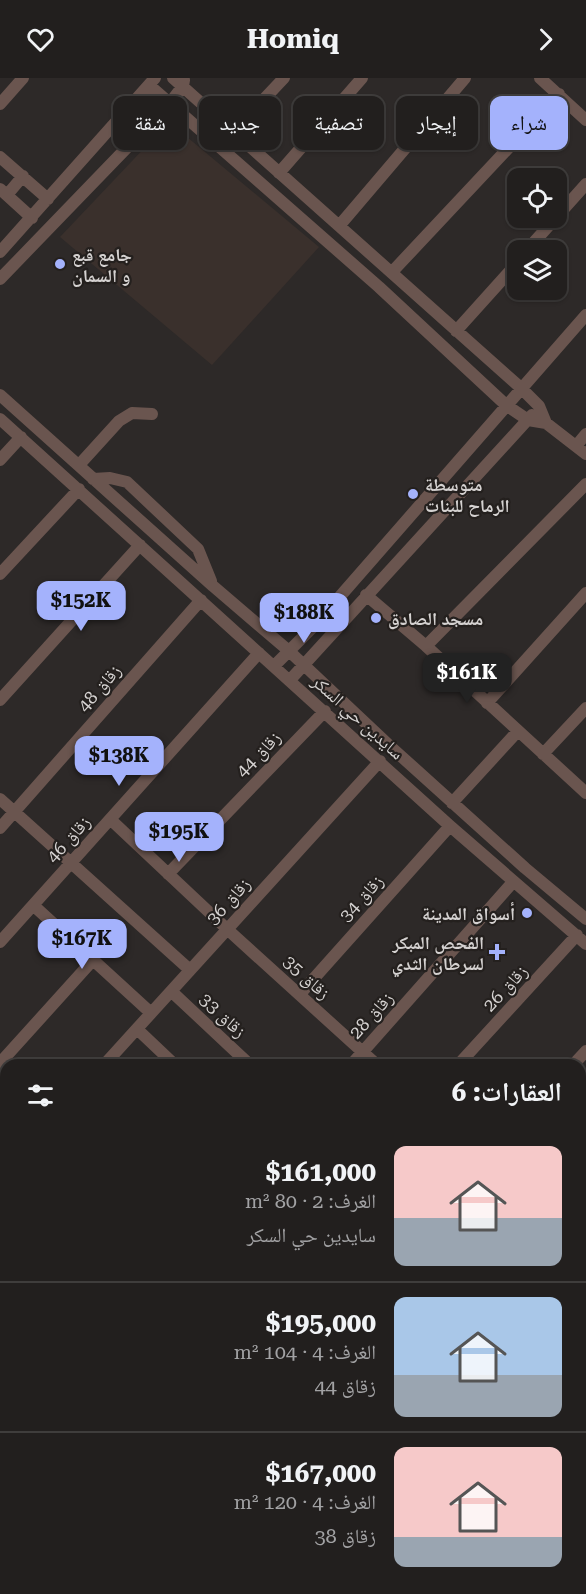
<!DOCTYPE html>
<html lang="ar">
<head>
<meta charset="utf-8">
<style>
  body { margin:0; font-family:"Roboto Serif","Noto Naskh Arabic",serif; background:#2a2727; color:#f1f3f6; direction:rtl; height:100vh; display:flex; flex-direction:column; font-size:22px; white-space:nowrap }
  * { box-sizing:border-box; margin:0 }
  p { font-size:20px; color:#a2a2a4 }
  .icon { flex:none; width:33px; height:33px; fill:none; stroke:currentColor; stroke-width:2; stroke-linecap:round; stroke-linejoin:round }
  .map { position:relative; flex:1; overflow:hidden; direction:ltr }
  .side { position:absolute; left:0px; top:981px; width:586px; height:536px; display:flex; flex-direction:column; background:#221f1e; border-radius:18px 18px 0 0; box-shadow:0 2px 4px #0004,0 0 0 2px #3f3d3c; direction:rtl }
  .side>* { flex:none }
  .guide { position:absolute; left:18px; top:18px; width:550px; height:54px; direction:rtl; display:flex; gap:12px }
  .buttons { position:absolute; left:507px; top:90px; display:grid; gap:12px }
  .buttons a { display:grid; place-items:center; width:60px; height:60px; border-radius:12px; background:#221f1e; box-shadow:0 2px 4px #0004,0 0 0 2px #3f3d3c; font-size:30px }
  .price { position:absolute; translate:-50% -51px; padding:0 14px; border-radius:12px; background:#a4b2fc; color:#111; font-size:20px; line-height:39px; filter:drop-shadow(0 2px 3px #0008) }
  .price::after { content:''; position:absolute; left:50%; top:36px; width:18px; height:14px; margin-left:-9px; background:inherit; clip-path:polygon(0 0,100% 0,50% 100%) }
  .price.selected { background:#222; color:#fff }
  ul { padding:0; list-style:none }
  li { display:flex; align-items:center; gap:18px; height:150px; padding:0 24px }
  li+li { border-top:2px solid #3f3d3c }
  li span { display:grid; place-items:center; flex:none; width:168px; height:120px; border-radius:12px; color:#555 }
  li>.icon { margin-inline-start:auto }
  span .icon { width:72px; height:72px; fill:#fffc; stroke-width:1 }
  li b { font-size:26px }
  h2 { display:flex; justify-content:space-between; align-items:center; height:72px; padding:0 24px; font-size:26px }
  .pill { padding:0 21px; border-radius:12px; background:#221f1e; box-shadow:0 2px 4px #0004,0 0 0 2px #3f3d3c; font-size:21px; line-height:54px }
  .pill.selected { background:#a4b2fc; color:#111 }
  header { display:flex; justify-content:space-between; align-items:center; height:78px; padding:0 24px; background:#221f1e; font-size:27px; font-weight:700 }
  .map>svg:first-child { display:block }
  .built { fill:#3a302c }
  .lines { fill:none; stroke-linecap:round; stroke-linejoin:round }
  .minor { stroke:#6a554f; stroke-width:12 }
  .poi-dot { fill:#a4b2fc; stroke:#24201e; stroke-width:2 }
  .labels { text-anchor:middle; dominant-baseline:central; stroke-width:4.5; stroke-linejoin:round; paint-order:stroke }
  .poi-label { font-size:18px; font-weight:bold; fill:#d5d2d1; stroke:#24201e; text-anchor:start }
  .street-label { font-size:18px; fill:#d5d2d1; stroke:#24201e }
</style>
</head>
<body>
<header><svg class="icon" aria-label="forward" viewBox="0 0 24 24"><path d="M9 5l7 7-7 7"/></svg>Homiq<svg class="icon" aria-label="heart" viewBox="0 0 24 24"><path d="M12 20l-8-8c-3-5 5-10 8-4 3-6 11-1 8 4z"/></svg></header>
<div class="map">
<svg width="586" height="1516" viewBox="0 0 586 1516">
  <rect width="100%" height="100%" fill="#2d2928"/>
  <path class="built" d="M169 44 319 169 212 287 60 159Z"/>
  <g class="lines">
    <path class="minor" d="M173 0 521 310 539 328 546 345
      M540 0 586 42
      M149 7 379 209 506 327 528 342 546 345 586 376
      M0 26 23 0
      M233 54 284 0
      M0 79 48 121
      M279 95 362 0
      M0 111 32 140
      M7 117 23 98
      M339 148 465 0
      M527 172 586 106
      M0 174 155 0
      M392 194 559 16
      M0 201 170 25 183 8 184 2
      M456 253 518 184
      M0 317 213 508 289 573 392 670 525 790 586 841
      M0 341 450 748 586 866
      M576 368 586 356
      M0 382 21 359
      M79 387 119 343 132 335 152 336
      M93 401 110 400 127 404 198 471 211 503
      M0 496 79 411
      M366 517 426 568 586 715
      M426 568 586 406
      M274 588 315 547 586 237
      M290 602 532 337
      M0 622 140 467
      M487 625 586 515
      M543 676 586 630
      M0 721 190 892
      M452 725 518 653
      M110 741 227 851 377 987
      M0 750 201 522
      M168 796 325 633
      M33 827 151 935
      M0 864 259 575
      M171 913 250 987
      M300 916 450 748
      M137 951 175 987
      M0 985 93 882
      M104 987 380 683
      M351 987 513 804
      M458 987 577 857
      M573 987 586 973
      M580 1098 586 1092
      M0 1101 6 1095
      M580 1217 586 1211
      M0 1229 6 1235
      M580 1248 586 1253
      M0 1250 6 1243
      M580 1339 586 1333
      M580 1457 586 1450
      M0 1470 6 1475
      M0 1508 6 1501
      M165 1510 171 1516
      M310 1510 316 1516
      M454 1510 460 1516
      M106 1516 111 1510
      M218 1516 223 1510
      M526 1516 531 1510"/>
  </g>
  <g class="poi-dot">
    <circle cx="60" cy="186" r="6"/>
    <circle cx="413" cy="416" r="6"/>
    <circle cx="376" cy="540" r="6"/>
    <circle cx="527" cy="835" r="6"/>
    <path d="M494 865h6v6h6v6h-6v6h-6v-6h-6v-6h6z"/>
  </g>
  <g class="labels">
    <g class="poi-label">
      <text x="72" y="176">جامع قبع<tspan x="72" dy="21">و السمان</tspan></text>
      <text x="425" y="406">متوسطة<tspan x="425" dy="21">الرماح للبنات</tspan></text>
      <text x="388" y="540">مسجد الصادق</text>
      <text x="515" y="835" text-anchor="end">أسواق المدينة</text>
      <text x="484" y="864" text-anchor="end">الفحص المبكر<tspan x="484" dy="21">لسرطان الثدي</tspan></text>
    </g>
    <g class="street-label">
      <text transform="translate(99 610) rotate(-49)">زقاق 48</text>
      <text transform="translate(358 639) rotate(42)">سايدين حي السكر</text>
      <text transform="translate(258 676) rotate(-46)">زقاق 44</text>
      <text transform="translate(68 761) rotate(-48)">زقاق 46</text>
      <text transform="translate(361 820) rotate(-48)">زقاق 34</text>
      <text transform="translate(228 823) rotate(-48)">زقاق 36</text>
      <text transform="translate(307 899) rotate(42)">زقاق 35</text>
      <text transform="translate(505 910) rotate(-47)">زقاق 26</text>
      <text transform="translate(223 937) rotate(43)">زقاق 33</text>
      <text transform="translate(371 937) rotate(-48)">زقاق 28</text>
    </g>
  </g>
</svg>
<div class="buttons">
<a><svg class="icon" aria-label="locate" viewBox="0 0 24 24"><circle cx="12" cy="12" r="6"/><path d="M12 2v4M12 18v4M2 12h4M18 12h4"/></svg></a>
<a><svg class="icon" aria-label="layers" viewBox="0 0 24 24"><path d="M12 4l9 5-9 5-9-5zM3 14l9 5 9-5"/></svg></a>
</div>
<b class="price" style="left:81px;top:554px">$152K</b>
<b class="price" style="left:304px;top:566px">$188K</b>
<b class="price selected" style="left:467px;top:626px">$161K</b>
<b class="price" style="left:119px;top:709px">$138K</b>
<b class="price" style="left:179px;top:785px">$195K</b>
<b class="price" style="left:82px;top:892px">$167K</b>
<div class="guide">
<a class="pill selected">شراء</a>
<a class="pill">إيجار</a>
<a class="pill">تصفية</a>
<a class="pill">جديد</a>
<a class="pill">شقة</a>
</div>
<section class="side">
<h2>العقارات: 6<svg class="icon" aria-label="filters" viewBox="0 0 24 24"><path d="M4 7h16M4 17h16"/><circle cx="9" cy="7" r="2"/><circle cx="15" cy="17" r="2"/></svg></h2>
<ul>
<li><span style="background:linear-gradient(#f6c9c9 60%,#9aa5b1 0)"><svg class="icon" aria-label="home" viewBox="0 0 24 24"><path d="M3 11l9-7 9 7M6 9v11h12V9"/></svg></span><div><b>$161,000</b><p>الغرف: 2 · 80 m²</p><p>سايدين حي السكر</p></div></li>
<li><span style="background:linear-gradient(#a9c7e8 65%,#9aa5b1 0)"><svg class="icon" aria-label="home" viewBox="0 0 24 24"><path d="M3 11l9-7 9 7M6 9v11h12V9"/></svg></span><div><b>$195,000</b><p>الغرف: 4 · 104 m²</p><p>زقاق 44</p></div></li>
<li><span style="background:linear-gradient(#f6c9c9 75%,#9aa5b1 0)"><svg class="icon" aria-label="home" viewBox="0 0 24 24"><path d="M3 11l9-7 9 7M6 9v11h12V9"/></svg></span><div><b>$167,000</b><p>الغرف: 4 · 120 m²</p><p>زقاق 38</p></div></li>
</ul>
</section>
</div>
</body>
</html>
